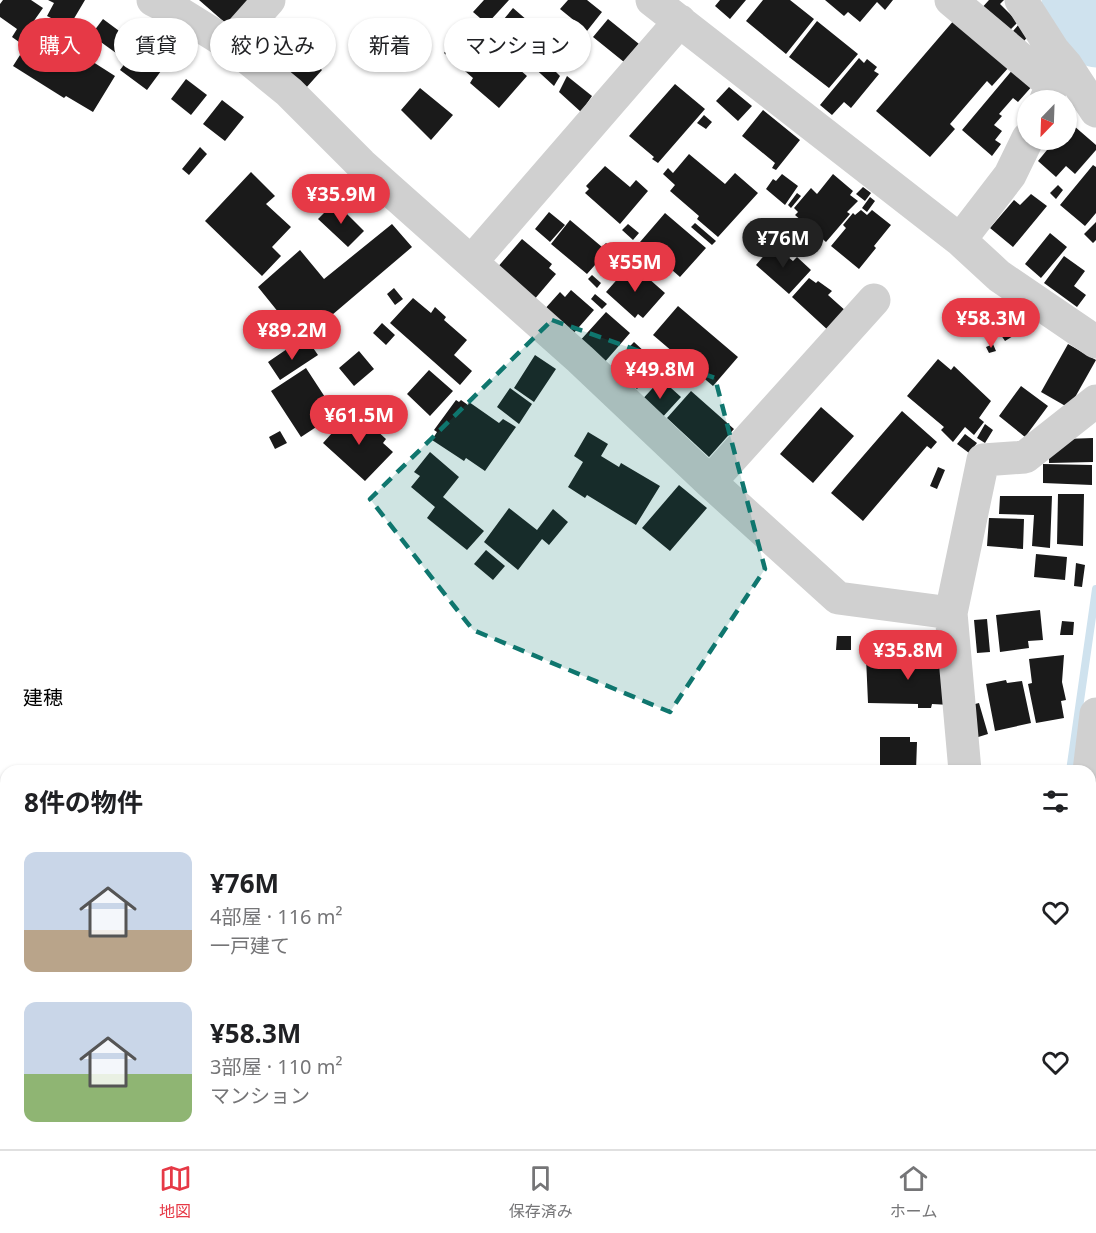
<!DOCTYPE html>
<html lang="ja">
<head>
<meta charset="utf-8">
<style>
  body { margin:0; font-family:"Noto Sans","Noto Sans JP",sans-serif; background:#f2f2f2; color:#202124; height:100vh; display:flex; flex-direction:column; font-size:22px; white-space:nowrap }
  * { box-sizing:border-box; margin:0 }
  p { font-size:20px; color:#757577 }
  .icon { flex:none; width:33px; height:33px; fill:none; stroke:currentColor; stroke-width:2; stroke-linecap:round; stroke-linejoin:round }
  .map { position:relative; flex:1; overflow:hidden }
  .drawer { position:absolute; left:0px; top:765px; width:1096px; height:384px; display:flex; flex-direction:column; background:#fff; border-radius:18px 18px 0 0; box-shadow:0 2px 4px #0004 }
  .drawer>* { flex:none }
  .banner { position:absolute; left:18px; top:18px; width:600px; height:54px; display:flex; gap:12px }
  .needle { width:39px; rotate:203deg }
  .fabs { position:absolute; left:1017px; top:90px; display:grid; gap:12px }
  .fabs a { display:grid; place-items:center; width:60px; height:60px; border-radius:50%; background:#fff; box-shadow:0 2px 4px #0004; font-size:30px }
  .price { position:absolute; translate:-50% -51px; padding:0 14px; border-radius:21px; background:#e63946; color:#fff; font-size:20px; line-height:39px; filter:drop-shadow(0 2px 3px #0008) }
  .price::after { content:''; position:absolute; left:50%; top:36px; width:18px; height:14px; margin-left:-9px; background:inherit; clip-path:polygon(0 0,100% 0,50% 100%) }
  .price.selected { background:#222; color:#fff }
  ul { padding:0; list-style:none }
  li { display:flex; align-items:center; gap:18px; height:150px; padding:0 24px }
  li span { display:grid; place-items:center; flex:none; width:168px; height:120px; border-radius:12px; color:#555 }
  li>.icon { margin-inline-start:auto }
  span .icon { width:72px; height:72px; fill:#fffc; stroke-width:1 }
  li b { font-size:26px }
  h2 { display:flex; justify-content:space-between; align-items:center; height:72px; padding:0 24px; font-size:26px }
  .pill { padding:0 21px; border-radius:27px; background:#fff; box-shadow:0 2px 4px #0004; font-size:21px; line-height:54px }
  .pill.selected { background:#e63946; color:#fff }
  .tabs { display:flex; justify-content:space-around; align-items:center; height:84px; border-top:2px solid #e0e0e0; background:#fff; font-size:16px; color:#757577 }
  .tabs a { display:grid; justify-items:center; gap:3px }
  .tabs .selected { color:#e63946 }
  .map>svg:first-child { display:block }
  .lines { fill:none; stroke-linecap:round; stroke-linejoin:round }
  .stream { stroke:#cfe2ee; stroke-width:8 }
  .river { stroke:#cfe2ee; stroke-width:51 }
  .building { fill:#1a1a1a }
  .minor { stroke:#d0d0d0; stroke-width:33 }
  .marked { fill:#0f766e; fill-opacity:0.2; stroke:#0f766e; stroke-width:4.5; stroke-dasharray:12 8; stroke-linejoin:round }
  .labels { text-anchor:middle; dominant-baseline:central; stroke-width:6; stroke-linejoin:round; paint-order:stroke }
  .quarter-label { font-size:20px; fill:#000; stroke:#fff }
</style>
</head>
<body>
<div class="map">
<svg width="1096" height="1149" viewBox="0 0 1096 1149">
  <rect width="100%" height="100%" fill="#fff"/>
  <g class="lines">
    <path class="stream" d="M1070 771 1096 589
      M891 1149 894 1143"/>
    <path class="river" d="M1067 0 1096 42"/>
  </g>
  <path class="building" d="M3 0H31L43 8 19 42 12 37 17 29 0 17V4Z
    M48 0H85L69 27 47 16 54 3Z
    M199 0H252L230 27Z
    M484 0H509L487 24 473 12Z
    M568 0H587L602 12 587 31 560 9Z
    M720 0H746L730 19 715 6Z
    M763 0H790L814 19 786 54 746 21Z
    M825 0H893L885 10 877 2 860 22 848 12 844 16Z
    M989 0H1004L1000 4 1018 22 1005 35 979 11Z
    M513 8 535 27 524 40 530 45 519 55 494 31Z
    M103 19 134 42 123 58 91 35Z
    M608 19 639 44 624 62 593 37Z
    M955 19 1010 66 992 86 987 81 950 124 955 129 930 157 876 111Z
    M271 21 298 44 276 68 250 46Z
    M817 21 858 54 829 88 789 57Z
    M1019 24 1030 34 1019 47 1008 37Z
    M469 26 527 76 499 108 470 83 473 78 444 53Z
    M148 32 175 52 147 90 120 70Z
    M34 33 64 52 68 46 115 76 93 112 66 96 64 98 13 66Z
    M542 46 561 60 556 72 560 76 554 86 529 63Z
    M307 49 321 60 317 65 322 70 305 89 284 76Z
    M859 58 864 63 867 59 877 67 874 71 879 74 851 108 844 102 832 115 820 105Z
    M1014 68 1034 84 1018 102 1013 98 999 114 1002 116 994 125 1002 131 995 140 1001 144 992 156 962 130Z
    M567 76 592 96 581 112 559 92Z
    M186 79 207 95 191 115 171 99Z
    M675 84 705 109 658 163 652 159 654 157 629 136Z
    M729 87 752 106 738 121 716 101Z
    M420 88 453 115 431 140 401 110Z
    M222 100 244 117 225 141 203 124Z
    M763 110 800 140 776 170 772 168 775 163 742 136Z
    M704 115 712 122 706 129 697 123Z
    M1066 119 1096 145V150L1075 174 1066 166 1056 177 1038 161 1047 150 1040 144 1044 140H1066Z
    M200 147 207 154 189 175 182 169Z
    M689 154 725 184 735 173 758 193 718 237 697 219 699 216 670 191 675 185 663 174 668 168 673 173Z
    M1093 165 1096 167V213L1085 226 1060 205Z
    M605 166 630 187 636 180 648 191 620 224 585 193 589 189 586 186Z
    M251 172 275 196 266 204 291 227 272 247 281 256 262 276 205 221Z
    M782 174 798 186 785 205 766 189 773 179 776 181Z
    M833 174 853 191 850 195 858 201 847 212 850 214 826 242 795 215 798 212 794 208 811 188 817 194Z
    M1058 185 1063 190 1056 199 1050 193Z
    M863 187 871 193 865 201 856 194Z
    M797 193 801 196 791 208 788 205Z
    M1031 194 1047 206 1013 247 990 228 1014 200 1020 205Z
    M870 197 875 201 867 212 862 208Z
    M335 202 364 231 348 247 318 219Z
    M861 210 867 215 872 210 891 225 874 246 876 248 859 269 831 246 846 228 843 225 853 213 855 215Z
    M549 212 565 225 550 242 535 229Z
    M665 213 706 248 680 277 640 242Z
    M570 220 602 247 606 243 611 247 587 274 551 244Z
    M1096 222V240L1093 243 1084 234Z
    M695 223 716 241 712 245 691 227Z
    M392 224 412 247 332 315 309 318 301 323 290 312 283 318 258 287 300 250 324 279Z
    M628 224 639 233 633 240 622 230Z
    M1050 233 1067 247 1041 278 1025 264Z
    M522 239 552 264 549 268 556 274 533 301 496 269Z
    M773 245 793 261 797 257 811 270 789 294 756 265Z
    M1064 256 1085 271 1074 286 1086 295 1077 307 1044 283Z
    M629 266 637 273 639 270 665 293 643 318 638 314 635 318 606 292Z
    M592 275 601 283 597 288 588 279Z
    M809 278 816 283 818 281 832 291 828 295 847 312 830 332 792 297Z
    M394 288 403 299 395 305 387 294Z
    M571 290 594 310 572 335 543 311 560 292 565 297Z
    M595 294 607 304 602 309 591 299Z
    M413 298 431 313 435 307 446 317 444 320 467 340 454 355 472 371 460 385 390 323Z
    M678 306 738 357 713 386 653 335Z
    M606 312 630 333 603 364 578 343Z
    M1005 314 1018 333 1005 341 992 322Z
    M382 323 395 335 386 345 373 333Z
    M309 342 318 355 280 380 268 362 287 349 290 355Z
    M634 342 659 365 637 389 611 366Z
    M993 344 996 351 989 353 986 347Z
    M1068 344 1096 360 1069 408 1041 392Z
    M359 351 374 369 354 386 339 368Z
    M535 355 556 369 534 402 514 388Z
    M938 359 951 370 954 366 991 401 979 418 984 422 974 435 965 427 953 442 941 430 944 427 907 396Z
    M306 368 336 414 301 437 271 391Z
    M429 370 453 391 430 416 407 394Z
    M661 379 681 397 659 421 639 403Z
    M1021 386 1048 406 1025 437 999 416Z
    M510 388 532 404 519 424 497 407Z
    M691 391 734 429 709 457 667 418Z
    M456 400 459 402 461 400 468 405 469 402 499 423 503 419 516 427 485 471 466 458 464 461 432 440 437 432 434 430Z
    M821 407 854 436 813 483 780 454Z
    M902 411 937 442 931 449 927 446 863 521 831 493Z
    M351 412 360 421 363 418 386 439 383 443 393 452 365 481 323 443Z
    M985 424 993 430 985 443 977 438Z
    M280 431 287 443 275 449 269 437Z
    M588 432 608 444 601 456 619 467 621 463 660 486 636 525 587 495 585 498 568 487 583 462 574 456Z
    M965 434 977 443 969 453 957 444Z
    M1093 438V462L1049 463V445L1065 439Z
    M430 452 459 477 443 497 484 531 467 550 427 518 435 507 411 487 420 476 414 472Z
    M1043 464 1092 465V485L1043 483Z
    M938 467 945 470 937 489 930 486Z
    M679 485 707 508 670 551 642 528Z
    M1058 494H1084L1083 546 1057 544Z
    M1000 496H1052L1050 548 1032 546 1034 515 999 514Z
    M509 508 537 530 553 509 568 522 549 545 542 539 518 570 484 542Z
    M989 518 1024 519 1023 549 987 546Z
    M486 550 505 566 493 580 474 564Z
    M1036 554 1067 557 1065 580 1034 577Z
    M1076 563 1085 565 1082 587 1074 586Z
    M1040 610 1043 640 1028 641 1029 648 1000 652 996 615Z
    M987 619 990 652 977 653 974 620Z
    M1062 621 1074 622 1073 635H1060Z
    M837 636H851V650H836Z
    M1064 655 1062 682 1066 700 1061 701 1064 718 1036 723 1028 684 1032 683 1029 659Z
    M866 657H947L950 705 932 704 931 708H918V704L868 703Z
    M1006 680 1007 683 1022 681 1031 723 995 731 986 684Z
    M979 703 988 734 975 738 967 706Z
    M880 737H910V742H917L916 771H880Z
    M1090 856 1096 859V891L1090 889Z
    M1096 924V965L1090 962V936Z
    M786 1143H803L800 1147 803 1149H782Z
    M934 1143H969L966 1149H945Z"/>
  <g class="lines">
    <path class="minor" d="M153 0 181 14 234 47 289 92 361 164 580 359 710 482 838 598 951 613 965 771
      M652 0 960 240 999 276 1096 342
      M951 0 1052 85
      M1021 0 1053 50 1055 80 1046 99
      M230 44 269 0
      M1053 50 1066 65 1096 111
      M960 240 1010 175 1028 138
      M472 261 680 21
      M710 482 874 300
      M951 613 983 460 1025 457 1096 401
      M1089 771 1096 714
      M1090 841 1096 844
      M1028 1143 1039 1149
      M910 1149 913 1143"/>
  </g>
  <path class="marked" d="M552 320 715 378 765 569 670 712 473 630 370 499Z"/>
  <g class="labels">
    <g class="quarter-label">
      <text x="43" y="697">建穂</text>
    </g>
  </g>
</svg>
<div class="fabs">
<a><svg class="needle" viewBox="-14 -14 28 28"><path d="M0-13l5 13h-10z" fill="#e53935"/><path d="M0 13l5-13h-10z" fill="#757577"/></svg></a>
</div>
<b class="price" style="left:341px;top:225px">¥35.9M</b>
<b class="price selected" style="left:783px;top:269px">¥76M</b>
<b class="price" style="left:635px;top:293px">¥55M</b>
<b class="price" style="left:991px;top:349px">¥58.3M</b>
<b class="price" style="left:292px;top:361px">¥89.2M</b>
<b class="price" style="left:660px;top:400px">¥49.8M</b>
<b class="price" style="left:359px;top:446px">¥61.5M</b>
<b class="price" style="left:908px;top:681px">¥35.8M</b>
<div class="banner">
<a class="pill selected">購入</a>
<a class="pill">賃貸</a>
<a class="pill">絞り込み</a>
<a class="pill">新着</a>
<a class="pill">マンション</a>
</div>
<section class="drawer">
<h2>8件の物件<svg class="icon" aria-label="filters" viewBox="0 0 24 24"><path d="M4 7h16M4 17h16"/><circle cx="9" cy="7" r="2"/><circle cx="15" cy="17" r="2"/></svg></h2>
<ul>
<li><span style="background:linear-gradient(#c9d6e8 65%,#b9a48a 0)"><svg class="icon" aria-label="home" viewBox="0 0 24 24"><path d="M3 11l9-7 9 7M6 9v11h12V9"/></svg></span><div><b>¥76M</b><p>4部屋 · 116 m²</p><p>一戸建て</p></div><svg class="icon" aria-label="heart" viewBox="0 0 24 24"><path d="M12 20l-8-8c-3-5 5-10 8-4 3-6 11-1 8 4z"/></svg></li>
<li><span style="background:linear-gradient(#c9d6e8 60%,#8fb573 0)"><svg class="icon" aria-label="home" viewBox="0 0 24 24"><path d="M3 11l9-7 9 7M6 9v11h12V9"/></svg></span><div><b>¥58.3M</b><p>3部屋 · 110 m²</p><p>マンション</p></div><svg class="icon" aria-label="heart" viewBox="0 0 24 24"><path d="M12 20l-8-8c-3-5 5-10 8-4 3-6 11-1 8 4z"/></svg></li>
</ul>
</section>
</div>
<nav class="tabs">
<a class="selected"><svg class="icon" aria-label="map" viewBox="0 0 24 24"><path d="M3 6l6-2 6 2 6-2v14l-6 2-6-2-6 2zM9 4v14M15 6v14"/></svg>地図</a>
<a><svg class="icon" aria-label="saved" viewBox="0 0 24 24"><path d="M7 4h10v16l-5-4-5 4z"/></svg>保存済み</a>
<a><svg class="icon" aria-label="home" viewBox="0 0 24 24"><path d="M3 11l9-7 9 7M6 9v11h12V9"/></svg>ホーム</a>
</nav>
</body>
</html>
